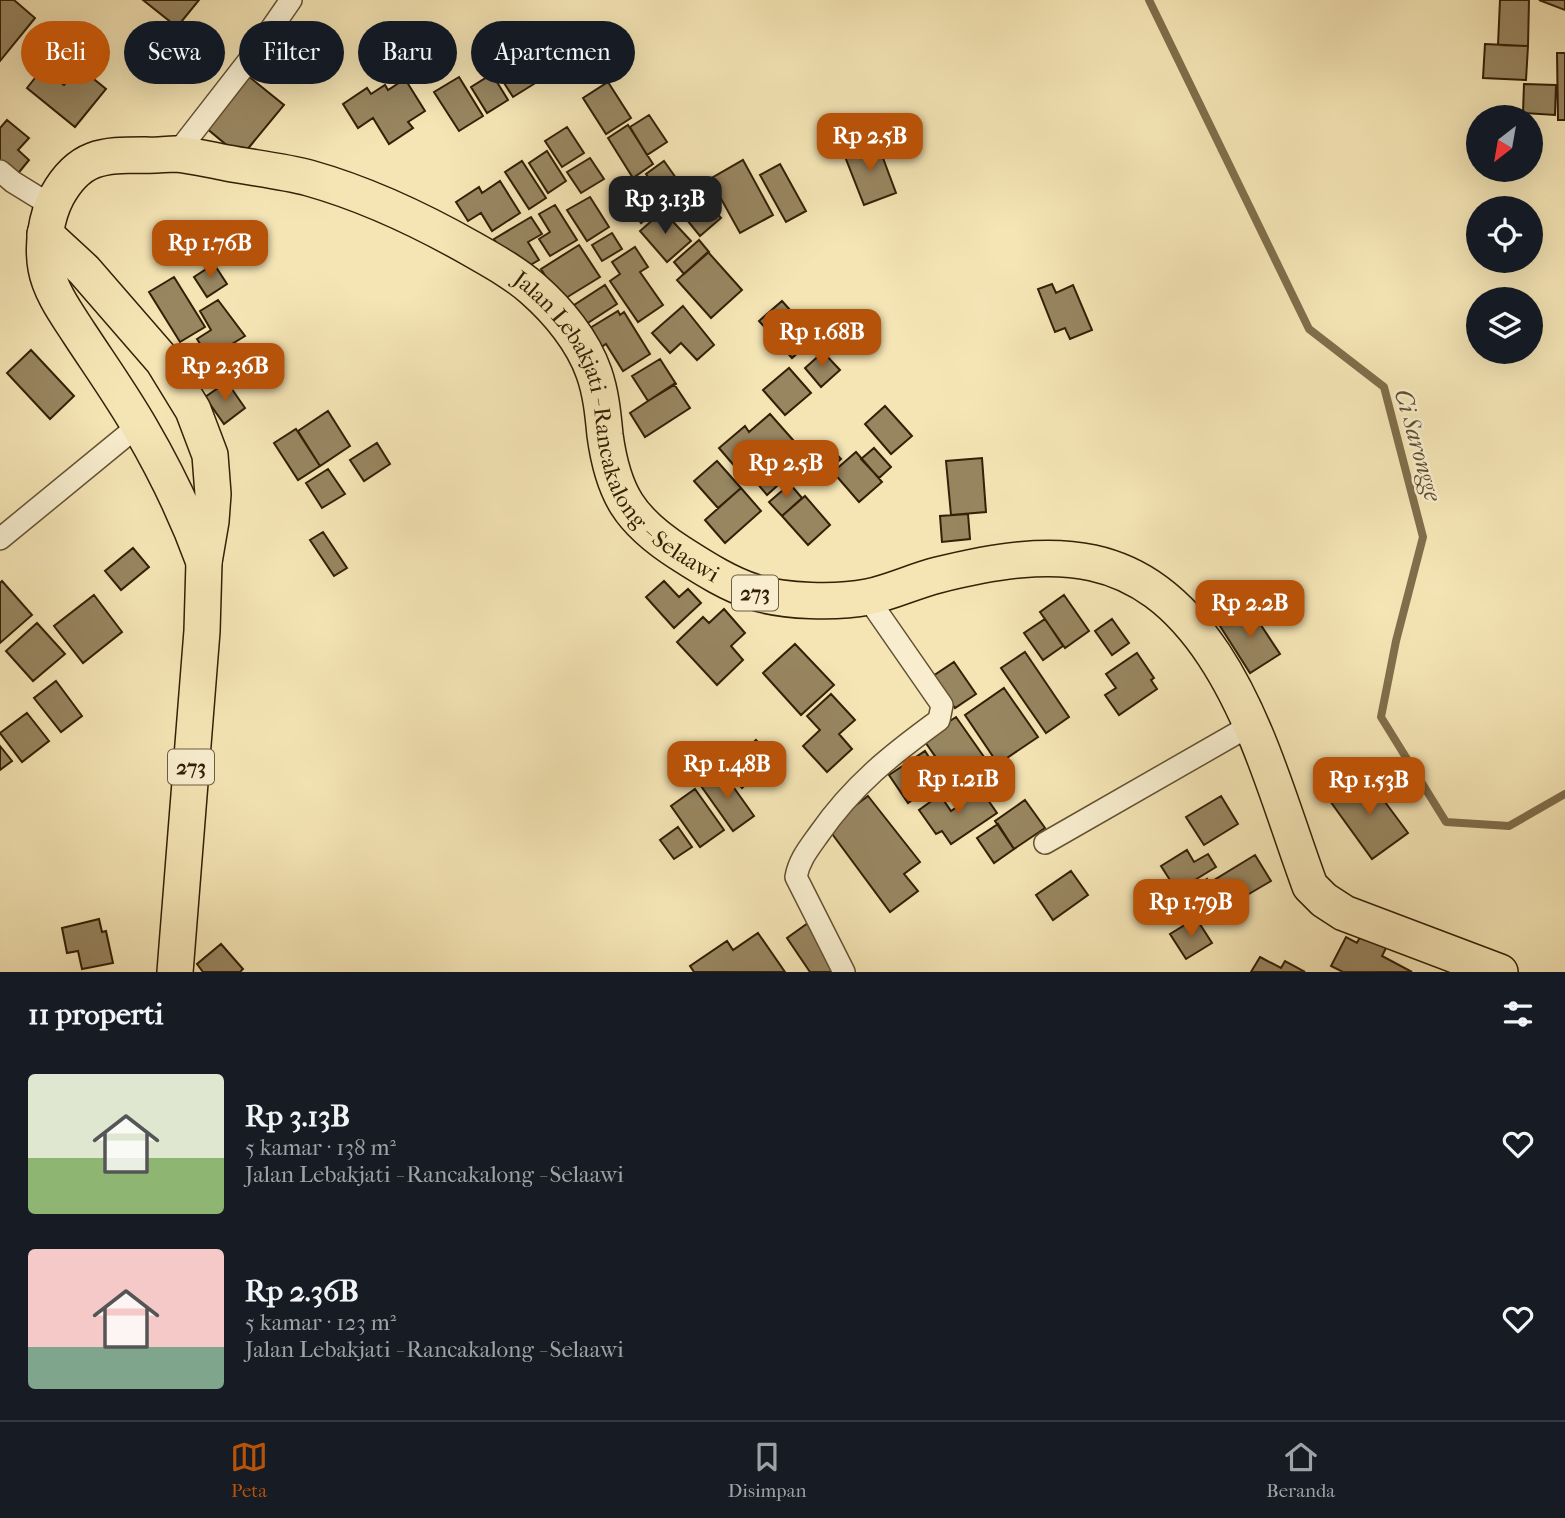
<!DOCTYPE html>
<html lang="id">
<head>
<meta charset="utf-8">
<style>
  body { margin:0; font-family:"IM FELL French Canon",serif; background:#242831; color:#f1f3f6; height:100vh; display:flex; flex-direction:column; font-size:26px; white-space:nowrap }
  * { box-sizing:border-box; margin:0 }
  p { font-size:23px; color:#9ea1a6 }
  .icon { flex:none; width:38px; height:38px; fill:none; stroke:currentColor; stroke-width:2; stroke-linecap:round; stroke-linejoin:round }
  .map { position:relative; height:972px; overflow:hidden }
  .side { display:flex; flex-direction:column; background:#171b24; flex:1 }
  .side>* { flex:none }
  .top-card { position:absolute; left:21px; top:21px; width:700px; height:63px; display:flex; gap:14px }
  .needle { width:46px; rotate:211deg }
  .tools { position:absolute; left:1466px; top:105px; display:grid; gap:14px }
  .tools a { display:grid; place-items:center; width:77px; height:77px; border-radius:50%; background:#171b24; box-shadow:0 7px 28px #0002; font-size:35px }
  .price { position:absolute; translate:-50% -60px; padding:0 16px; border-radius:14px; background:#b45309; color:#fff; font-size:23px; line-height:46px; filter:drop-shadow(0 2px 4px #0008) }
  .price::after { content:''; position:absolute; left:50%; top:42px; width:21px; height:16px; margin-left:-10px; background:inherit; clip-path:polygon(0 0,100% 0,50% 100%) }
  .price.selected { background:#222; color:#fff }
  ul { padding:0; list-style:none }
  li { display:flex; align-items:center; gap:21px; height:175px; padding:0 28px }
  li span { display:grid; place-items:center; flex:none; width:196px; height:140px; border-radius:7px; color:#555 }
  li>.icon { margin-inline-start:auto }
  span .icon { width:84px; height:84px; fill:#fffc; stroke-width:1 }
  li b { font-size:30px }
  h2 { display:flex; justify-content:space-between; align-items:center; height:84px; padding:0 28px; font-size:30px }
  .chip { padding:0 24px; border-radius:32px; background:#171b24; box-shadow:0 7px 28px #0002; font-size:24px; line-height:63px }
  .chip.selected { background:#b45309; color:#fff }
  .tab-bar { display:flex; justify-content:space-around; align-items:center; height:98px; border-top:2px solid #363941; background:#171b24; font-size:19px; color:#9ea1a6 }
  .tab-bar a { display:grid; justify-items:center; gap:4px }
  .tab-bar .selected { color:#b45309 }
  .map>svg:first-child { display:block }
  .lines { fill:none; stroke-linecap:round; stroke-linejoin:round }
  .stream { stroke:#806e4b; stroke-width:8 }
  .building { fill:#988661; stroke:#332005; stroke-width:2 }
  .street-casing { stroke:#645131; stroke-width:24 }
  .primary-casing { stroke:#332005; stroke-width:38 }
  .street { stroke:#f8eecf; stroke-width:21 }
  .primary { stroke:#f5e5b5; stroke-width:35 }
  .labels { text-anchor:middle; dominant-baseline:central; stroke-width:5; stroke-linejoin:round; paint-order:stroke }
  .shield { fill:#f8eecf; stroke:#6e5e42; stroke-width:2 }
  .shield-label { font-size:21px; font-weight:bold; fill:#332005 }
  .street-label { font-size:23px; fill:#332005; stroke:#f8eecf }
  .water-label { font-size:24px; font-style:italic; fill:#604e2e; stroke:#f8eecf }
</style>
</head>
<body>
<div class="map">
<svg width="1565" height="972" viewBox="0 0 1565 972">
  <rect width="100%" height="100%" fill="#f5e5b5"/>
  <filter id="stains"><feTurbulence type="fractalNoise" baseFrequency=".00286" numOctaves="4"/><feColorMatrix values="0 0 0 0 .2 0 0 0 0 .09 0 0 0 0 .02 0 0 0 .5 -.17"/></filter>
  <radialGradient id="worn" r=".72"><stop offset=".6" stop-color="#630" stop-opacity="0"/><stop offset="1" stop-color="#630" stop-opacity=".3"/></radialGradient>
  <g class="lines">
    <path class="stream" d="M1149 0 1309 329 1384 387 1423 537 1396 641 1381 717 1446 822 1509 826 1565 794"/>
  </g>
  <path class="building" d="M0 0H14L35 18 0 61Z
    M143 0H199L177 27Z
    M1500 0H1529L1528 46 1498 45Z
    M1539 0H1565V10Z
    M512 27 545 77 513 97 494 67 507 60 493 39Z
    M1485 44 1528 46 1526 80 1483 78Z
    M1557 53H1565V120H1558Z
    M79 67 106 89 75 127 27 88 43 68 64 85Z
    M492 74 508 100 487 113 471 87Z
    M247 75 284 105 241 157 205 127Z
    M459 77 483 116 459 131 434 92Z
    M405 79 425 111 408 122 413 128 389 144 373 118 358 128 343 104 367 88 371 94 385 85 388 90Z
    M608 82 631 118 606 134 583 98Z
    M1524 84 1556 85 1555 115 1523 113Z
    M649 115 667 142 647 155 630 127Z
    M7 120 29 138 18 150 29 160 16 176 0 163V128Z
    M628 125 653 164 633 178 608 138Z
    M567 127 584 153 562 167 545 141Z
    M877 142 896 193 864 205 844 154Z
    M547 151 566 181 548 193 529 163Z
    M590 158 604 179 581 193 567 172Z
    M743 160 773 215 740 233 710 179Z
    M522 161 546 198 529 209 505 172Z
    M664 161 688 195 670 208 646 174Z
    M780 164 806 211 786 222 760 175Z
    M641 179 661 208 641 223 620 194Z
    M500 181 520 213 492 231 481 213 468 221 456 202 479 187 482 193Z
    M590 197 609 227 587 241 567 210Z
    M703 197 721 218 700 236 683 215Z
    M555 205 577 240 550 256 539 239 550 232 539 214Z
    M663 211 691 241 667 262 640 231Z
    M531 217 542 234 528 242 539 260 520 271 505 257 494 239Z
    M612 233 622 249 602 261 592 245Z
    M699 240 709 252 684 274 674 262Z
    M579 245 600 277 561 301 541 269Z
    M635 247 648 267 640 272 663 305 638 322 610 281 620 274 612 262Z
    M708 252 742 290 711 318 677 280Z
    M214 264 227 284 207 297 194 277Z
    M174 277 205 327 180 342 149 292Z
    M1052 284 1056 293 1073 285 1092 330 1070 339 1065 328 1055 332 1038 289Z
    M605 285 617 304 583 326 571 307Z
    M218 300 245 336 209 358 197 339 211 330 200 311Z
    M782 301 815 338 792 358 759 321Z
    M683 306 714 345 697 360 681 343 670 353 652 333Z
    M618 311 620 315 624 312 650 354 623 371 606 344 597 350 585 331Z
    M31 350 74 396 50 419 7 373Z
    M823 352 840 370 821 387 805 368Z
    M660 359 676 384 648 401 632 376Z
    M789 368 811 393 785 415 763 390Z
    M227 382 245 408 224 424 205 397Z
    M674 384 690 408 645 437 630 413Z
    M885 406 912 436 891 454 865 424Z
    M328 411 350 446 320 466 298 431Z
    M770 414 793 440 767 463 757 451 737 469 719 448 745 426 749 432Z
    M296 429 320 466 298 480 274 443Z
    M377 443 390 464 364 481 350 460Z
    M790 443 806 460 767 495 751 476Z
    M827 444 841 459 824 474 811 458Z
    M874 448 891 467 879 478 861 459Z
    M856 452 882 482 859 502 833 472Z
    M982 458 986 512 951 515 946 461Z
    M717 461 741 488 718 508 694 481Z
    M328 469 345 494 322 508 306 483Z
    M790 484 802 498 782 516 769 502Z
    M741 488 761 511 725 543 705 520Z
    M805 496 830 525 808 545 782 516Z
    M968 514 970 539 942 542 940 516Z
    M323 532 347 568 334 576 310 540Z
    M133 548 149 567 121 590 105 571Z
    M2 581 32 615 0 643V583Z
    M664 581 679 597 688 589 701 603 674 628 646 597Z
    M94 595 122 632 83 663 54 626Z
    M1064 595 1089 631 1065 648 1040 612Z
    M1249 607 1280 654 1250 673 1220 626Z
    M724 609 745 633 731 646 743 660 717 685 677 642 703 617 709 623Z
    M1045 619 1063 646 1043 660 1024 633Z
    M1112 619 1129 643 1112 655 1095 631Z
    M37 623 65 654 33 681 6 651Z
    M795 644 834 685 801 715 763 673Z
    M1025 652 1069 717 1046 733 1001 668Z
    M1137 653 1154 678 1151 680 1157 689 1119 715 1105 695 1116 688 1106 674Z
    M954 662 976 694 955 708 933 676Z
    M56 681 82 716 61 732 34 698Z
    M1004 688 1038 737 998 764 965 715Z
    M831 694 855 720 839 734 852 749 827 772 803 746 820 730 807 716Z
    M27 713 49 741 22 762 0 733Z
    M956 717 996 774 963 796 923 739Z
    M756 740 773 759 742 788 725 769Z
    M0 746 12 761 0 770Z
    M925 751 943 779 908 803 889 775Z
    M722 771 754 816 733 831 701 786Z
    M1365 775 1408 833 1372 859 1330 801Z
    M695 789 724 830 700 847 671 806Z
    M981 790 997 813 951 844 942 831 936 834 919 810 940 795 951 811Z
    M868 796 920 862 904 874 918 891 890 912 827 827Z
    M1221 796 1238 824 1204 845 1186 817Z
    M1025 800 1045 828 1014 849 995 821Z
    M998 824 1014 849 994 863 977 838Z
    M678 827 692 847 674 859 660 840Z
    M1187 850 1194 862 1208 854 1216 867 1177 891 1161 866Z
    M1255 855 1271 881 1208 918 1201 906 1193 911 1182 894 1207 879 1209 883Z
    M1071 871 1088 895 1053 920 1036 895Z
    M1196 918 1212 943 1186 959 1170 934Z
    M99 919 102 932 106 931 113 963 82 969 78 951 67 953 62 928Z
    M808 923 834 972H810L787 938Z
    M1363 931 1388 944 1382 956 1412 972H1343L1331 966 1346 937 1357 943Z
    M758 933 785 972H694L690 966 727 941 733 950Z
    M221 944 243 969 240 972H203L197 964Z
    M1260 957 1281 968 1285 961 1305 972H1251Z"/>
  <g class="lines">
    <defs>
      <path id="street" d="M176 154 253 55 291 0
        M0 171 13 182 52 206
        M0 539 139 425
        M1045 843 1251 725
        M844 972 796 877C799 860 809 848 819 834 853 785 891 755 939 720L942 705 867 597"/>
      <g id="primary">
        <path d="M45 234 84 270 163 361 193 410 210 455 213 494 211 521 204 562 202 631 175 972"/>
        <path id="s1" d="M204 562C187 515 166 472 141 429 122 396 100 365 79 333 66 313 50 291 46 268 42 245 46 217 57 196 79 156 102 155 144 155 154 156 165 154 175 154 192 155 210 160 227 163 254 168 283 171 309 178 366 194 421 220 472 249 493 261 515 273 533 289 558 311 583 341 594 373 601 393 603 414 605 435 613 494 630 521 680 553 702 567 728 584 754 592 784 602 837 603 868 597 892 592 914 581 938 575 1055 546 1141 545 1214 655 1259 723 1282 810 1310 886L1324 900 1344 913 1500 972"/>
      </g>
    </defs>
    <use href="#street" class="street-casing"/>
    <use href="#primary" class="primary-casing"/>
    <use href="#street" class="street"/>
    <use href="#primary" class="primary"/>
  </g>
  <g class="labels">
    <g class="shield">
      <rect x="732" y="575.5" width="46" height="35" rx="5"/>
      <rect x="168" y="749.5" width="46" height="35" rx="5"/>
    </g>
    <g class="shield-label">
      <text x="755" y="593">273</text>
      <text x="191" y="767">273</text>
    </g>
    <g class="street-label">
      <text stroke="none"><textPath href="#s1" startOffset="1099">Jalan Lebakjati - Rancakalong - Selaawi</textPath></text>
    </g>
    <g class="water-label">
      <text transform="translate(1418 445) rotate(74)">Ci Sarongge</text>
    </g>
  </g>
  <rect width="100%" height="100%" filter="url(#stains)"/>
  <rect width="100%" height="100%" fill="url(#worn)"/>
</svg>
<div class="tools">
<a><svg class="needle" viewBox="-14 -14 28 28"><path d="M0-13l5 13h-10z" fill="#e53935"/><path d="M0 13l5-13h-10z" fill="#9ea1a6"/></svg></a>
<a><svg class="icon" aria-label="locate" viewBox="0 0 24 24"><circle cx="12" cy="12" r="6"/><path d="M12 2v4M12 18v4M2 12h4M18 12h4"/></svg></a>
<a><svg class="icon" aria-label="layers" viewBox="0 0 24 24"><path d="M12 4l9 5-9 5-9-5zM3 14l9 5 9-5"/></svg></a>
</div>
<b class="price" style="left:870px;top:173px">Rp 2.5B</b>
<b class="price selected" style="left:665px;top:236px">Rp 3.13B</b>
<b class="price" style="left:210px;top:280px">Rp 1.76B</b>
<b class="price" style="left:822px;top:369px">Rp 1.68B</b>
<b class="price" style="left:225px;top:403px">Rp 2.36B</b>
<b class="price" style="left:786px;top:500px">Rp 2.5B</b>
<b class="price" style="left:1250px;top:640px">Rp 2.2B</b>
<b class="price" style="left:727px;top:801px">Rp 1.48B</b>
<b class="price" style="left:958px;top:816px">Rp 1.21B</b>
<b class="price" style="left:1369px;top:817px">Rp 1.53B</b>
<b class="price" style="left:1191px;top:939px">Rp 1.79B</b>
<div class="top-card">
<a class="chip selected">Beli</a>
<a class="chip">Sewa</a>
<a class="chip">Filter</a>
<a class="chip">Baru</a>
<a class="chip">Apartemen</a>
</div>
</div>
<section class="side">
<h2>11 properti<svg class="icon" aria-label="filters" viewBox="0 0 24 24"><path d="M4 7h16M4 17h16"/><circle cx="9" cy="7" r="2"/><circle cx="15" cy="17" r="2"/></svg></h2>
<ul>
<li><span style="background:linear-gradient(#dfe7d0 60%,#8fb573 0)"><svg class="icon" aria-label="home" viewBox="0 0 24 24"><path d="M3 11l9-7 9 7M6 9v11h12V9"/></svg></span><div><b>Rp 3.13B</b><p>5 kamar · 138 m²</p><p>Jalan Lebakjati - Rancakalong - Selaawi</p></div><svg class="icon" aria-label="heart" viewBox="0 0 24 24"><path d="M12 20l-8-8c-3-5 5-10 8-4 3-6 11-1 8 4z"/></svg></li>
<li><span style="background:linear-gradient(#f6c9c9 70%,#7fa58c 0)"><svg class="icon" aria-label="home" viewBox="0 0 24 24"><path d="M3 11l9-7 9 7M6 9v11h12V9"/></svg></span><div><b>Rp 2.36B</b><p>5 kamar · 123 m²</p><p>Jalan Lebakjati - Rancakalong - Selaawi</p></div><svg class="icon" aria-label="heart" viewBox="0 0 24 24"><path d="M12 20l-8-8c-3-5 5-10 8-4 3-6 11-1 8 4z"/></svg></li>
</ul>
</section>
<nav class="tab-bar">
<a class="selected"><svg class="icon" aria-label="map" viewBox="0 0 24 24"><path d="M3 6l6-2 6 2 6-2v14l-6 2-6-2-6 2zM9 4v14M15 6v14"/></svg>Peta</a>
<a><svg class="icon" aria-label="saved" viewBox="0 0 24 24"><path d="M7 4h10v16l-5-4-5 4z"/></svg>Disimpan</a>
<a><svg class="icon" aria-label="home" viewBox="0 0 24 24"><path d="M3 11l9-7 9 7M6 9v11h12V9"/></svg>Beranda</a>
</nav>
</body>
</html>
